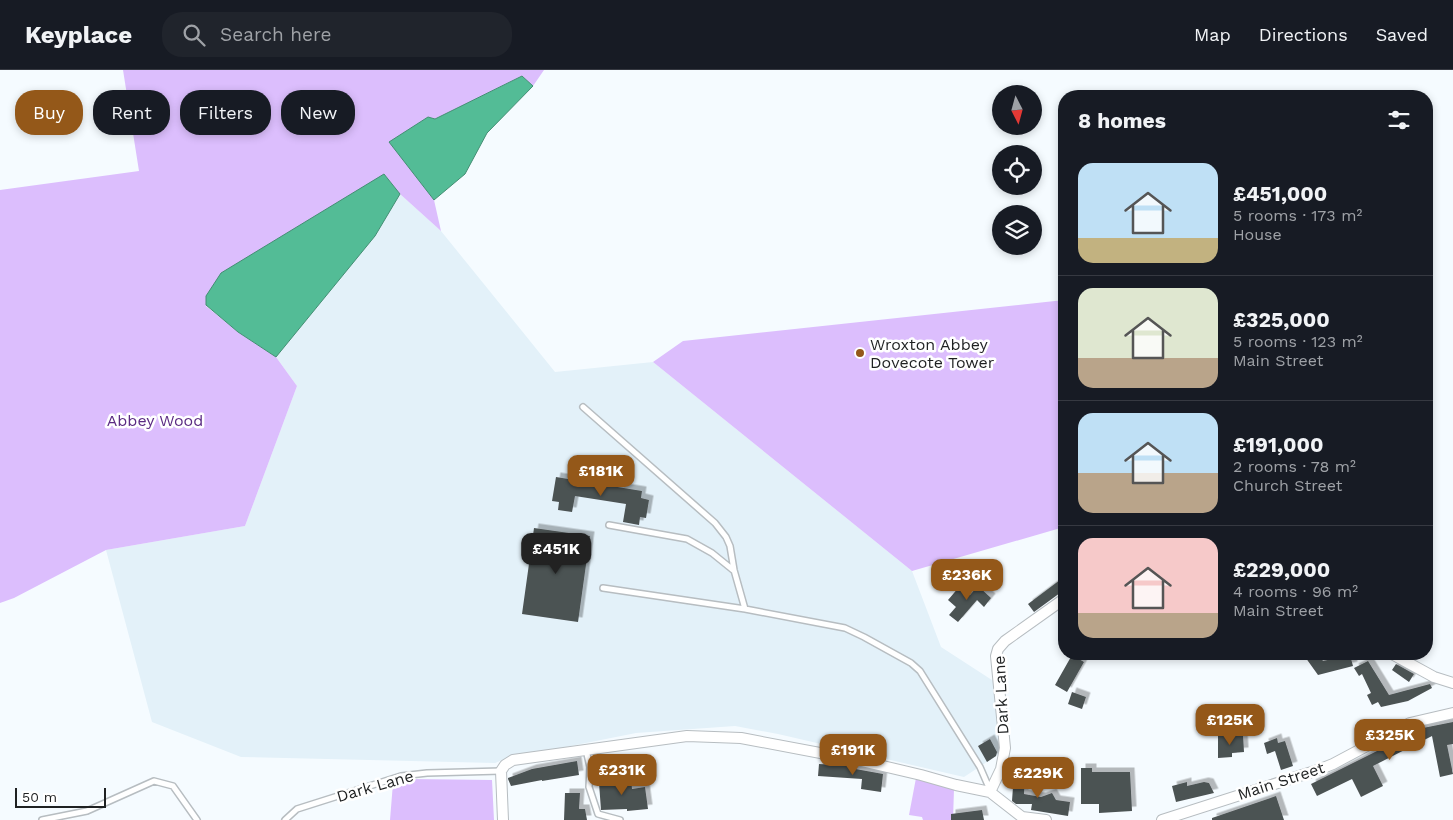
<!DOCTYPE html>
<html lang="en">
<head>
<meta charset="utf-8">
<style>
  body { margin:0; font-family:"Work Sans",sans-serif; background:#20242c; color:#f1f3f6; height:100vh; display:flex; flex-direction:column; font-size:19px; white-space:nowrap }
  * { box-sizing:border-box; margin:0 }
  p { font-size:16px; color:#9ea1a6 }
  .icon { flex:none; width:28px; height:28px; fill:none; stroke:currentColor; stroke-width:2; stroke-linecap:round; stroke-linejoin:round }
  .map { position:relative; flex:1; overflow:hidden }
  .details { position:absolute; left:1058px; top:20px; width:375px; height:570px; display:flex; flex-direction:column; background:#171b24; border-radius:20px; box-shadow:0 2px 8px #0003 }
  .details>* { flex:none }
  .top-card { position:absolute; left:15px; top:20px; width:475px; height:45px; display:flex; gap:10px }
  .needle { width:32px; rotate:174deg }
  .controls { position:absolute; left:992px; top:15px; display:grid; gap:10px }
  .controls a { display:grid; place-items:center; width:50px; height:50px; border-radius:50%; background:#171b24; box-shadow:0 2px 8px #0003; font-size:25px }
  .scale { position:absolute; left:15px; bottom:12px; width:91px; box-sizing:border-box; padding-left:5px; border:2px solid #1f2122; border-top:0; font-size:14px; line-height:18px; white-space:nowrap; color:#1f2122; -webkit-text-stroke:4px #fff; paint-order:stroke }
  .price { position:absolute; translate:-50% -42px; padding:0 11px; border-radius:10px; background:#945819; color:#fff; font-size:16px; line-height:32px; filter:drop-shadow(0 1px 2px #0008) }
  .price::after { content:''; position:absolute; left:50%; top:30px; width:15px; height:11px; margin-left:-8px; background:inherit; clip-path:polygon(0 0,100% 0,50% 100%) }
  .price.current { background:#222; color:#fff }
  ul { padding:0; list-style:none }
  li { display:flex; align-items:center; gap:15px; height:125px; padding:0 20px }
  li+li { border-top:1px solid #363941 }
  li span { display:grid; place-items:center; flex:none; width:140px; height:100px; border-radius:15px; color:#555 }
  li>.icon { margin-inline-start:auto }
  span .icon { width:60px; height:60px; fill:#fffc; stroke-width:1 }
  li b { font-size:21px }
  h2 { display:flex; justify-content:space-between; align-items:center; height:60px; padding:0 20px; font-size:21px }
  .chip { padding:0 18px; border-radius:20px; background:#171b24; box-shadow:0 2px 8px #0003; font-size:18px; line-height:45px }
  .chip.current { background:#945819; color:#fff }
  header { display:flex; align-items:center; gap:30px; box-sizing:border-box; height:70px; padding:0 25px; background:#171b24; border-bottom:1px solid #363941 }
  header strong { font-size:24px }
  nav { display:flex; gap:28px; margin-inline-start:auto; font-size:18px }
  .search { width:350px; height:45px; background:#20242c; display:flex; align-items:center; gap:12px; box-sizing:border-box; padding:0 18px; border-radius:20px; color:#9ea1a6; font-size:19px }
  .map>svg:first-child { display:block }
  .built { fill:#e3f1f9 }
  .green { fill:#dcbefd }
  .water { fill:#53bc96; stroke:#438e73 }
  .building { fill:#4c5253; filter:url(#shadow) }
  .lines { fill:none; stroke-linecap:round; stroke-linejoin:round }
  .service-casing { stroke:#b7bdc1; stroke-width:8 }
  .minor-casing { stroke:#b7bdc1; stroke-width:12 }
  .service { stroke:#fff; stroke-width:5 }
  .minor { stroke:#fff; stroke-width:10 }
  .poi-dot { fill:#945819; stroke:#fff; stroke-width:2 }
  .labels { text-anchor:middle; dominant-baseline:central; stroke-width:5; stroke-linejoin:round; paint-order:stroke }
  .poi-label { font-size:16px; fill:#1f2122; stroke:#fff; text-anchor:start }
  .park-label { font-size:16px; fill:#5b2b83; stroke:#fff }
  .street-label { font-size:16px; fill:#1f2122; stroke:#fff }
</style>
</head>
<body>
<header>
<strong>Keyplace</strong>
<div class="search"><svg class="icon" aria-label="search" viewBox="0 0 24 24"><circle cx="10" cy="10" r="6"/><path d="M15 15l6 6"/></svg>Search here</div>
<nav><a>Map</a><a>Directions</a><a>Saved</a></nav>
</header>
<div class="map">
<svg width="1453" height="750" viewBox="0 0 1453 750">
  <defs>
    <filter id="shadow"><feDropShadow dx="4.5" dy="-4.5" stdDeviation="0" flood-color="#0004"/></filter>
  </defs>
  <rect width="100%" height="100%" fill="#f5fbff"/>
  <path class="built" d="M400 124 441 161 555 302 653 292 912 501 941 577 995 612 999 684 964 707 778 664 735 656 636 663 505 689 495 693 241 687 152 652 106 480 245 456 297 316 276 287 375 166Z"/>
  <path class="green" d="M123 0H544L533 16 522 6 435 49 428 47 390 72 434 130 441 161 400 124 384 104 206 236 238 262 276 287 297 316 245 456 106 480 14 528 0 533V120L139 101Z
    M1064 230V457L912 501 653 292 683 271Z
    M916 708 954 719 953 750H923L922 747 909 745Z
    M410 709 492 710 494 750H390L393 713Z"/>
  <path class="water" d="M522 6 533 16 487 63 465 104 434 130 389 72 428 47 435 49Z
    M384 104 400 124 375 166 276 287 238 262 206 235V226L221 203Z"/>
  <path class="building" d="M556 407 642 421 641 428 649 430 646 448 640 447 639 455 623 452 626 434 575 426 572 442 558 440 559 432 552 431Z
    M534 458 590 466 578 552 522 544Z
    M1064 507V520L1034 542 1028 534Z
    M960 516 970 525 978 516 991 528 984 537 977 530 958 552 949 545 956 537 948 530Z
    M1303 584H1318L1323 591 1350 585 1353 596 1318 605Z
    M1072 585 1084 592 1067 622 1055 615Z
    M1368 591 1389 625 1430 614 1432 618 1408 631 1381 637 1378 632 1372 635 1367 625 1371 623 1362 604 1359 606 1354 598Z
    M1396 594 1414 604 1409 612 1392 600Z
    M1072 622 1086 627 1082 639 1068 634Z
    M1453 652V674L1447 675 1453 704 1440 707 1432 666 1373 696 1383 716 1361 727 1352 709 1317 726 1311 714 1423 658Z
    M1243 665 1244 682 1232 683V687L1218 688V666Z
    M1277 668 1278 673 1285 671 1293 696 1281 700 1275 681 1267 684 1264 673Z
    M990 669 997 682 996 686 987 692 978 676Z
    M577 691 579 705 542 711V710L511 716 508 709V708L532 699Z
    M819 694 850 696V698L883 704 881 722 861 719 862 709 818 706Z
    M1081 698H1092V702H1130L1132 741 1099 743V734H1081Z
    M1014 703 1025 704 1024 724 1041 727 1052 723 1056 730 1070 732 1068 746 1031 740 1032 734H1016L1012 731Z
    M606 708 610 711 631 708 632 719 645 717 648 739 627 741V739L601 740 599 713 601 709Z
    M1187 712V716L1204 712 1209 713 1214 723 1176 732 1172 716Z
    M565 723H580L579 739H585L587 750H564Z
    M1276 726 1284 750H1212V748Z
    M982 740 984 750H951V744Z"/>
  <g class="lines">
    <defs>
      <path id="service" d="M583 337 715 453 726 467 730 476 734 500 745 539
        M609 455 687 469 712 483 733 500
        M603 518 745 539 845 558 864 567 911 593 920 601 980 697 990 720
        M1136 584H1140
        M586 680 590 697 589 717 598 744 620 750
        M42 750 87 741 154 711 173 716 197 750
        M285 750 297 739 401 706 427 703 501 701"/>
      <path id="minor" d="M1392 584 1434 607 1453 613
        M990 722 1001 699 1005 678 996 586 998 579 1005 571 1064 529
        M503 750 501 701 505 695 513 690 687 666 741 668 857 690 921 705 956 715 990 722 1022 747 1046 750
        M1162 750 1318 700 1333 694 1410 653 1453 643"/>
    </defs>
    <use href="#service" class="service-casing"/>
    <use href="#minor" class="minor-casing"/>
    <use href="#service" class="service"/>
    <use href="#minor" class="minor"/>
  </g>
  <circle class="poi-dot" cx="860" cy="283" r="5"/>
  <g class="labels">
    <g class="poi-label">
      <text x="870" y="274">Wroxton Abbey<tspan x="870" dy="18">Dovecote Tower</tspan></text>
    </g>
    <g class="park-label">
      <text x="155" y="350">Abbey Wood</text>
    </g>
    <g class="street-label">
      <text transform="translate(1001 625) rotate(-93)">Dark Lane</text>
      <text transform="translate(1281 711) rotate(-18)">Main Street</text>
      <text transform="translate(375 716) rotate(-16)">Dark Lane</text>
    </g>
  </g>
</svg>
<div class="controls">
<a><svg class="needle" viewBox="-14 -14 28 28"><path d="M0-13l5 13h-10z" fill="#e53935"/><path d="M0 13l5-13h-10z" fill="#9ea1a6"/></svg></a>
<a><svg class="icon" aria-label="locate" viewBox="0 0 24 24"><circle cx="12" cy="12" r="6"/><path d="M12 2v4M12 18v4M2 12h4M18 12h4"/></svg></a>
<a><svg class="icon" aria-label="layers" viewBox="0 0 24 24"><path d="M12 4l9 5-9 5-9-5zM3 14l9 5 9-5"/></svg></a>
</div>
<div class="scale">50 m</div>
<b class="price" style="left:601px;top:427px">£181K</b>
<b class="price current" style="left:556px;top:505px">£451K</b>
<b class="price" style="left:967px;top:531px">£236K</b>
<b class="price" style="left:1230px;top:676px">£125K</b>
<b class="price" style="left:1390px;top:691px">£325K</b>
<b class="price" style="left:853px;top:706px">£191K</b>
<b class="price" style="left:622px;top:726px">£231K</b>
<b class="price" style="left:1038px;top:729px">£229K</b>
<div class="top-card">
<a class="chip current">Buy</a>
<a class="chip">Rent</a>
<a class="chip">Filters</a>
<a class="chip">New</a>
</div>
<section class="details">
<h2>8 homes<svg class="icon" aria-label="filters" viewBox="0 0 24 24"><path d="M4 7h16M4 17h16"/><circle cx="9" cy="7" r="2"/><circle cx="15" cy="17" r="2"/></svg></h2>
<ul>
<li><span style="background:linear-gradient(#bfe0f5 75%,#c2b280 0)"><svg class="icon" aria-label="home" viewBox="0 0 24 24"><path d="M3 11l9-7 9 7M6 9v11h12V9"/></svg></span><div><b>£451,000</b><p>5 rooms · 173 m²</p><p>House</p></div></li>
<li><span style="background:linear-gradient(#dfe7d0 70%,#b9a48a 0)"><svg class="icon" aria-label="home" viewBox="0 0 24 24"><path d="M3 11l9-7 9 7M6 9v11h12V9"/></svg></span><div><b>£325,000</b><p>5 rooms · 123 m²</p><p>Main Street</p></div></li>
<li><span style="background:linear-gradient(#bfe0f5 60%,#b9a48a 0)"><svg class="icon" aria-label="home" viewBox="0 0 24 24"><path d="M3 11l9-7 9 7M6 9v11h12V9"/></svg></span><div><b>£191,000</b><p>2 rooms · 78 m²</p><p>Church Street</p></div></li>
<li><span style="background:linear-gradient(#f6c9c9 75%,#b9a48a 0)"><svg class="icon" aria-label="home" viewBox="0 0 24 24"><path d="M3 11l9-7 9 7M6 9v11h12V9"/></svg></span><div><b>£229,000</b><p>4 rooms · 96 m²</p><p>Main Street</p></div></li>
</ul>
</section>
</div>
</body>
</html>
